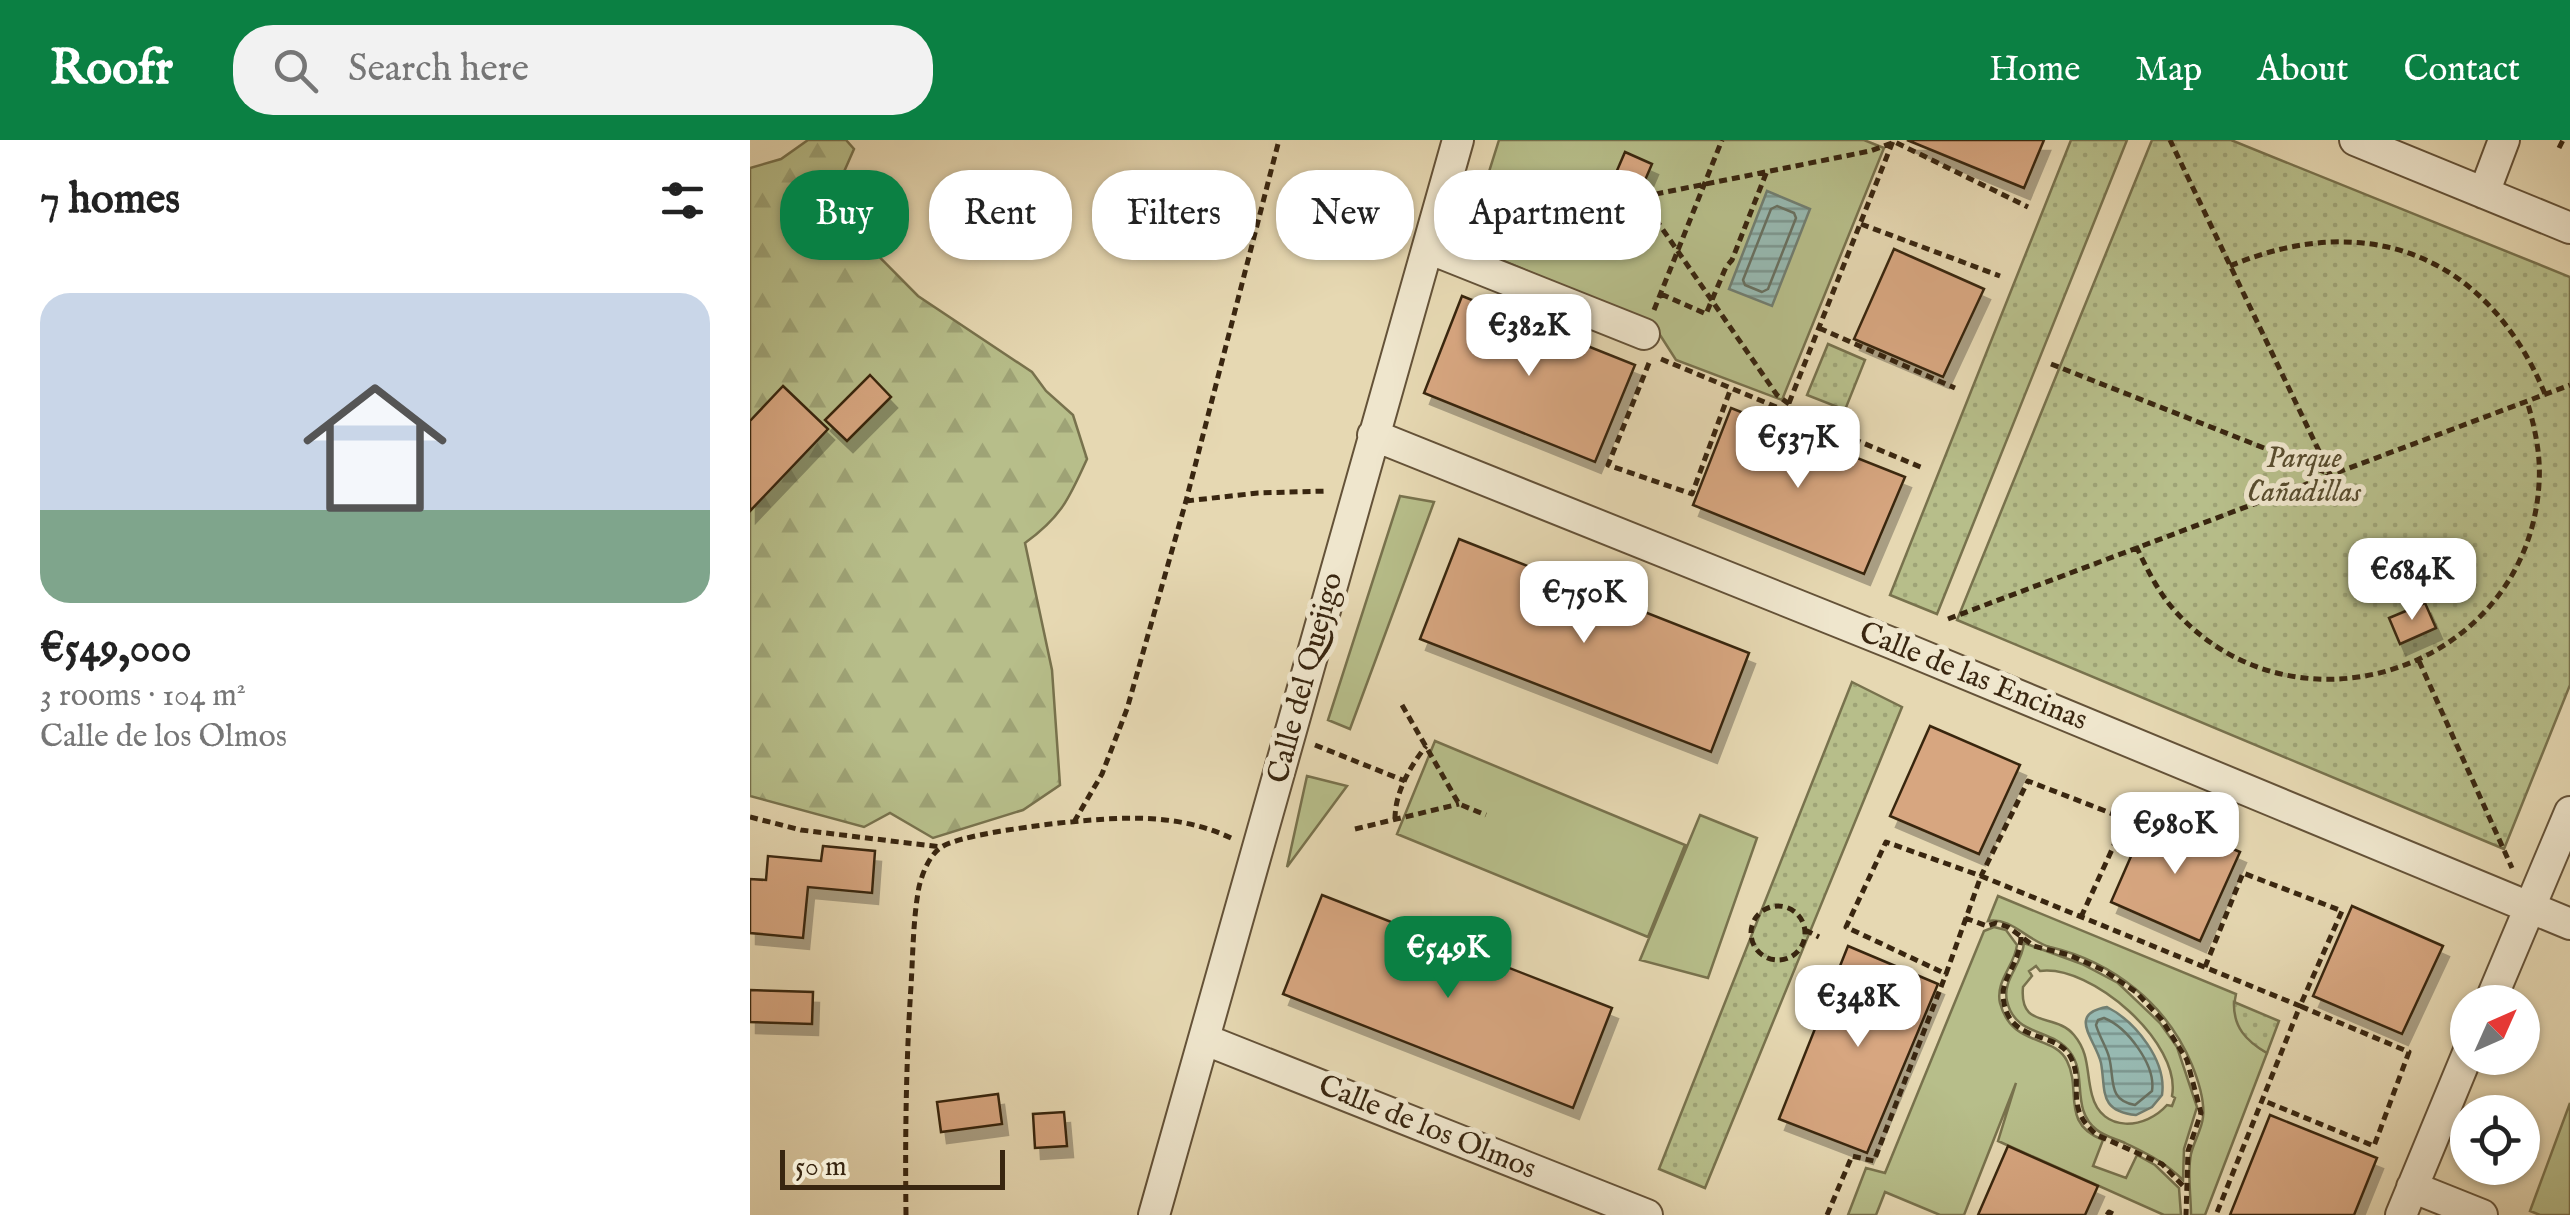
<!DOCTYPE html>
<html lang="en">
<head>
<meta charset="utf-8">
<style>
  body { margin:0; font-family:"IM FELL English",serif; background:#f2f2f2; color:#222; height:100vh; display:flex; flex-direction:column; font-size:38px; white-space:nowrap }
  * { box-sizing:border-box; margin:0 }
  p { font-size:32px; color:#767676 }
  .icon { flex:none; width:55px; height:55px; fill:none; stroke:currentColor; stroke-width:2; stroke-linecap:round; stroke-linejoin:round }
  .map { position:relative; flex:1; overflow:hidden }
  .side { display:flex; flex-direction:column; background:#fff; width:750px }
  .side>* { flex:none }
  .top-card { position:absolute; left:30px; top:30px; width:950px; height:90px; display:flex; gap:20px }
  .needle { width:65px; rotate:45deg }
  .tools { position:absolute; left:1700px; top:845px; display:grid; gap:20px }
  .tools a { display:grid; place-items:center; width:90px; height:90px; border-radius:50%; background:#fff; box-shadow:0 2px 8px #0004; font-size:50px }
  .scale { position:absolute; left:30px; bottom:25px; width:225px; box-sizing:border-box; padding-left:10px; border:5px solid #392610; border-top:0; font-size:28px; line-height:35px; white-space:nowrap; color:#392610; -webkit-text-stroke:8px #efe6cd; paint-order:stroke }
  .price { position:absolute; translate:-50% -85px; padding:0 22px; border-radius:20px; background:#fff; color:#222; font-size:32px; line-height:65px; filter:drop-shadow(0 2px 5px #0008) }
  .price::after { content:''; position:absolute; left:50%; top:60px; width:30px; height:22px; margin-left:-15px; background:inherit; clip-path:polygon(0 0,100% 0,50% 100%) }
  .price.on { background:#0b8043; color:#fff }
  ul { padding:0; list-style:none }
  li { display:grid; align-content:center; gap:20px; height:530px; padding:0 40px }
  li span { display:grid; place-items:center; height:310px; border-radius:30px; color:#555 }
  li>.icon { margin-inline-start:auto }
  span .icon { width:180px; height:180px; fill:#fffc; stroke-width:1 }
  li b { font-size:42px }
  h2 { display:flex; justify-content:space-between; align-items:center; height:120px; padding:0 40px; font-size:42px }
  .chip { padding:0 35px; border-radius:40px; background:#fff; box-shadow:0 2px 8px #0004; font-size:35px; line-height:90px }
  .chip.on { background:#0b8043; color:#fff }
  header { display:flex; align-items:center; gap:60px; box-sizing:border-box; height:140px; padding:0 50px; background:#0b8043; color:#fff }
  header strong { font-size:48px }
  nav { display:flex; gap:55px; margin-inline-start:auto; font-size:35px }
  .search { width:700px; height:90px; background:#f2f2f2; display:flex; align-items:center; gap:25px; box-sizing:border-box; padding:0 35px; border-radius:40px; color:#767676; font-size:38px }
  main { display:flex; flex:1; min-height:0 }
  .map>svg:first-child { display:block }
  .green { fill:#b7be8a; stroke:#78724d; stroke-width:2.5; fill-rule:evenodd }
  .forest { fill:url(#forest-firs); stroke:#78724d; stroke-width:2.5 }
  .park { fill:url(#park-dots); stroke:#78724d; stroke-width:2.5 }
  .water { fill:url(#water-rules); stroke:#717e71; stroke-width:2.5 }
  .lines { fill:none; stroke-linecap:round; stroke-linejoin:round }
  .shore { stroke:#687060; stroke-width:2.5 }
  .building { fill:#d7a680; stroke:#392610; stroke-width:2.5; filter:url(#shadow) }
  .minor-casing { stroke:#645238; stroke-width:34 }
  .path { stroke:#392610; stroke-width:5; stroke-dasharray:8 5; stroke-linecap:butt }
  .minor { stroke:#efe6cd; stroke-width:30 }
  .labels { text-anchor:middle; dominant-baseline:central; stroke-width:10; stroke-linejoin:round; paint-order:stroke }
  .park-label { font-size:30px; font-style:italic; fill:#584c2e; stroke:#efe6cd }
  .street-label { font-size:30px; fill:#392610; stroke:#efe6cd }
</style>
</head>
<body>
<header>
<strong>Roofr</strong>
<div class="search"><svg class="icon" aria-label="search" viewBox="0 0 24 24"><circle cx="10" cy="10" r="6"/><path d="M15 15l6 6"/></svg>Search here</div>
<nav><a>Home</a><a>Map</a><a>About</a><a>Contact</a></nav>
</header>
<main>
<section class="side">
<h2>7 homes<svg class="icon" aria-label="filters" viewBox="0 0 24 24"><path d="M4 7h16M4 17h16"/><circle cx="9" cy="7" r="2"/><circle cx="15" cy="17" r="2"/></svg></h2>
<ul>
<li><span style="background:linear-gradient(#c9d6e8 70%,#7fa58c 0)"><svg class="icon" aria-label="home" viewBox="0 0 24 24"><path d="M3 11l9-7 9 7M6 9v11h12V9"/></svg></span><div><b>€549,000</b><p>3 rooms · 104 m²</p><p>Calle de los Olmos</p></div></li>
</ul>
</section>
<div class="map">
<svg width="1820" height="1075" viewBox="0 0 1820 1075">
  <defs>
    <pattern id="forest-firs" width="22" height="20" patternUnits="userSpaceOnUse" patternTransform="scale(2.5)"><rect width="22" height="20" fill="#b7be8a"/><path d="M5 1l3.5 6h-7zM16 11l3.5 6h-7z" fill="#9ea376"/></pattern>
    <pattern id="park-dots" width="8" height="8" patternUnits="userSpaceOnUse" patternTransform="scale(2.5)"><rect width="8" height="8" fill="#b7be8a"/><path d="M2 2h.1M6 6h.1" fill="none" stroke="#9ea376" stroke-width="1.8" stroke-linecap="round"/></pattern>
    <pattern id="water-rules" width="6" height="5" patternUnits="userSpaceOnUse" patternTransform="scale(2.5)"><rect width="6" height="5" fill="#97b9b1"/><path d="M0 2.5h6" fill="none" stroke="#7c968f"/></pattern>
    <filter id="shadow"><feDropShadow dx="6" dy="11" stdDeviation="0" flood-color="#0004"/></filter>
  </defs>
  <rect width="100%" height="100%" fill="#e6d8b2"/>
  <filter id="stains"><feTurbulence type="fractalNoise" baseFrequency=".002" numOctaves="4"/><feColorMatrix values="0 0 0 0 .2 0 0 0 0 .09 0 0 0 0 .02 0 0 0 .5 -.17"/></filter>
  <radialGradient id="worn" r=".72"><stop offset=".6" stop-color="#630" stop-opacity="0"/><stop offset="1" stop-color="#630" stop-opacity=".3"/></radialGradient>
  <path class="green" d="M749 0H1114L1134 8 1032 260 926 220 903 184 716 105Z
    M650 356 684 362 600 589 578 580Z
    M685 601 935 705 898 797 647 694Z
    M557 636 597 646 537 727Z
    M950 675 1007 698 958 838 890 820Z
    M1248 756 1486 854C1480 879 1496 901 1517 913L1455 1075H1441C1441 1055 1437 1033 1441 1014 1444 1001 1452 989 1453 977 1455 960 1448 940 1442 925 1417 864 1363 822 1300 807 1278 801 1261 777 1238 781Z
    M1244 787 1256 790 1267 805C1265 825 1245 841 1250 863 1262 908 1304 894 1317 921 1332 951 1310 983 1353 1000L1343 1026 1376 1038 1387 1015 1405 1025 1429 1048 1431 1075H1414L1248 1001 1266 943 1214 1075H1190L1135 1052 1126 1075H1098L1116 1028 1135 1033 1234 791Z
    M1274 803 1332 824 1368 843 1410 883 1427 907 1447 967 1434 1009 1433 1040C1415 1022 1397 1014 1375 1003 1366 999 1354 996 1347 990 1320 969 1338 935 1320 912 1302 888 1265 897 1257 861 1252 840 1272 825 1274 803ZM1286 826 1290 831C1341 824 1432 903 1422 956L1425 958 1422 966 1417 965C1396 989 1352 994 1342 955 1336 933 1340 914 1324 895 1305 872 1269 890 1273 847L1282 836 1279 831Z
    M1820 963V1075H1790L1780 1071Z"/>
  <path class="forest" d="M58 0H96L104 9 79 66 168 156 282 232 296 251 323 275 337 319C319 359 311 377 275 403L302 530 310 645 273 670 183 698 140 673 114 687 0 656V28L31 19Z"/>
  <path class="park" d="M1321 0H1377L1187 474 1140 455Z
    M1402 0H1481L1820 137V545L1754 709 1207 480Z
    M1078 204 1115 220 1095 270 1057 255Z
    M1102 542 1152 567 955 1048 909 1029Z
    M1484 862 1529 881 1517 913C1496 901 1483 887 1484 862Z"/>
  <path class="water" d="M1017 51 1060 69 1022 166 979 149Z
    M1357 867C1386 882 1417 921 1412 955L1402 967 1386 975C1348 971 1356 950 1351 923 1346 900 1316 874 1357 867Z"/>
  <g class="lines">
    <path class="shore" d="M1027 66 1044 73 1046 78 1018 149 1012 152 995 145 993 140 1021 69Z
      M1354 878C1377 887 1406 925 1402 951L1385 965C1357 960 1365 939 1359 917 1356 906 1349 896 1346 885L1348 880Z"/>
  </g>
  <path class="building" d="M1157 0H1294L1274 48Z
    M875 12 902 24 877 82 850 70Z
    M1144 109 1234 149 1193 237 1104 199Z
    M712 156 885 225 845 322 674 253Z
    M120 235 141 257 97 301 75 280Z
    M33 246 78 289 0 371V281Z
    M981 268 1155 337 1114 434 943 365Z
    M709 399 999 513 961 612 670 499Z
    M1675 463 1686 488 1650 504 1639 478Z
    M1180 586 1270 625 1229 714 1140 676Z
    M1400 673 1490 712 1450 801 1361 762Z
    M73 706 125 711 122 753 58 747 53 798 0 793V739L16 740 18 716 71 721Z
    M572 755 862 868 823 968 533 854Z
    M1602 766 1693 806 1652 894 1563 856Z
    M1098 806 1188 844 1117 1013 1029 979Z
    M0 850 63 852 62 884 0 882Z
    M248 954 252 984 191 992 187 962Z
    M314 972 317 1006 285 1008 283 974Z
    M1520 975 1627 1018 1604 1075H1480Z
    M1258 1006 1348 1046 1335 1075H1228Z"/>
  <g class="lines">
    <defs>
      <path id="minor" d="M1605 0 1820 88
        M1734 53 1754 0
        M678 108 894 194
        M623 295 1144 504 1820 784
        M1740 862 1820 672
        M456 900 897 1075
        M1662 1047 1732 1075
        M404 1075 708 0
        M1651 1075 1718 913"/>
    </defs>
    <use href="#minor" class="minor-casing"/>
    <path class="path" d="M1809 8 1813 0
      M1111 84 1250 136
      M1480 126C1618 68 1738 116 1795 254
      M911 154 956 174 976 127 982 120 1017 31
      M904 170 972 0
      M1069 188 1205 248
      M911 219 1173 328
      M899 223 858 325 942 354 981 248
      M1301 224 1580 334 1420 0
      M1039 263 1143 1
      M1039 264 1027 255 898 68 901 55 1120 11 1145 2 1278 67
      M436 361 508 353 578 351
      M1386 406C1397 429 1408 452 1425 471 1548 607 1778 527 1789 344 1791 315 1785 288 1777 261
      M1198 479 1820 245
      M1669 521 1762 728
      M652 565 709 664 736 675
      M565 605 655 641
      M0 677 51 690 191 707
      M645 679C645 652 660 627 676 606
      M324 682 352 634 377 569 436 361 529 0
      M605 689 709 664
      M1001 793a27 27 0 1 1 54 0a27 27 0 1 1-54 0Z
      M1331 777 1376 679 1278 641 1231 736 1136 702 1096 787 1196 834 1231 736 1550 866 1466 1075
      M1215 778 1237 786 1246 783 1258 787 1284 806 1319 815 1353 830 1386 852 1412 880 1437 920 1451 973 1438 1011 1436 1075
      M1055 790 1069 797
      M1271 797C1270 822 1252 838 1253 856 1257 905 1304 889 1320 916 1336 944 1312 966 1347 995L1412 1024 1436 1049
      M1455 827 1493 733 1592 771 1550 866 1659 912 1624 1006 1512 960
      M156 1075C155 998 156 923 161 846 163 814 163 779 169 747 172 734 179 716 190 708 207 695 286 686 309 683 370 677 425 672 481 698
      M1077 1075 1102 1016 1124 1021 1196 834
      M1357 1075 1359 1072 1365 1075"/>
    <use href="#minor" class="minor"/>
  </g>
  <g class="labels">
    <g class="park-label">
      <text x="1554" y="319">Parque<tspan x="1554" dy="34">Cañadillas</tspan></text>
    </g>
    <g class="street-label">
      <text transform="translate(1223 537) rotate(22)">Calle de las Encinas</text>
      <text transform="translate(556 538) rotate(-75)">Calle del Quejigo</text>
      <text transform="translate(677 988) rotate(22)">Calle de los Olmos</text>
    </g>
  </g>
  <rect width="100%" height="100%" filter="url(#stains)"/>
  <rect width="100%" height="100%" fill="url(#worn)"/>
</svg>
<div class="tools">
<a><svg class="needle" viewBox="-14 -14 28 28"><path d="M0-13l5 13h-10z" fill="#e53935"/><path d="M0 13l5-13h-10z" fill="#767676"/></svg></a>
<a><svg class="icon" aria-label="locate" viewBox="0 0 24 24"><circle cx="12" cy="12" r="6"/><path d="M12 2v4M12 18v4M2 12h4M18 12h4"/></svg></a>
</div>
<div class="scale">50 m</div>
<b class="price" style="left:779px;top:239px">€382K</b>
<b class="price" style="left:1048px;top:351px">€537K</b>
<b class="price" style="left:1662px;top:483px">€684K</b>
<b class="price" style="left:834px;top:506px">€750K</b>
<b class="price" style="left:1425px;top:737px">€980K</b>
<b class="price on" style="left:698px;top:861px">€549K</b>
<b class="price" style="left:1108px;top:910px">€348K</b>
<div class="top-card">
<a class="chip on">Buy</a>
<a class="chip">Rent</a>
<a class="chip">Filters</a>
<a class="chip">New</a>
<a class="chip">Apartment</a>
</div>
</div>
</main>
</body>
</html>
